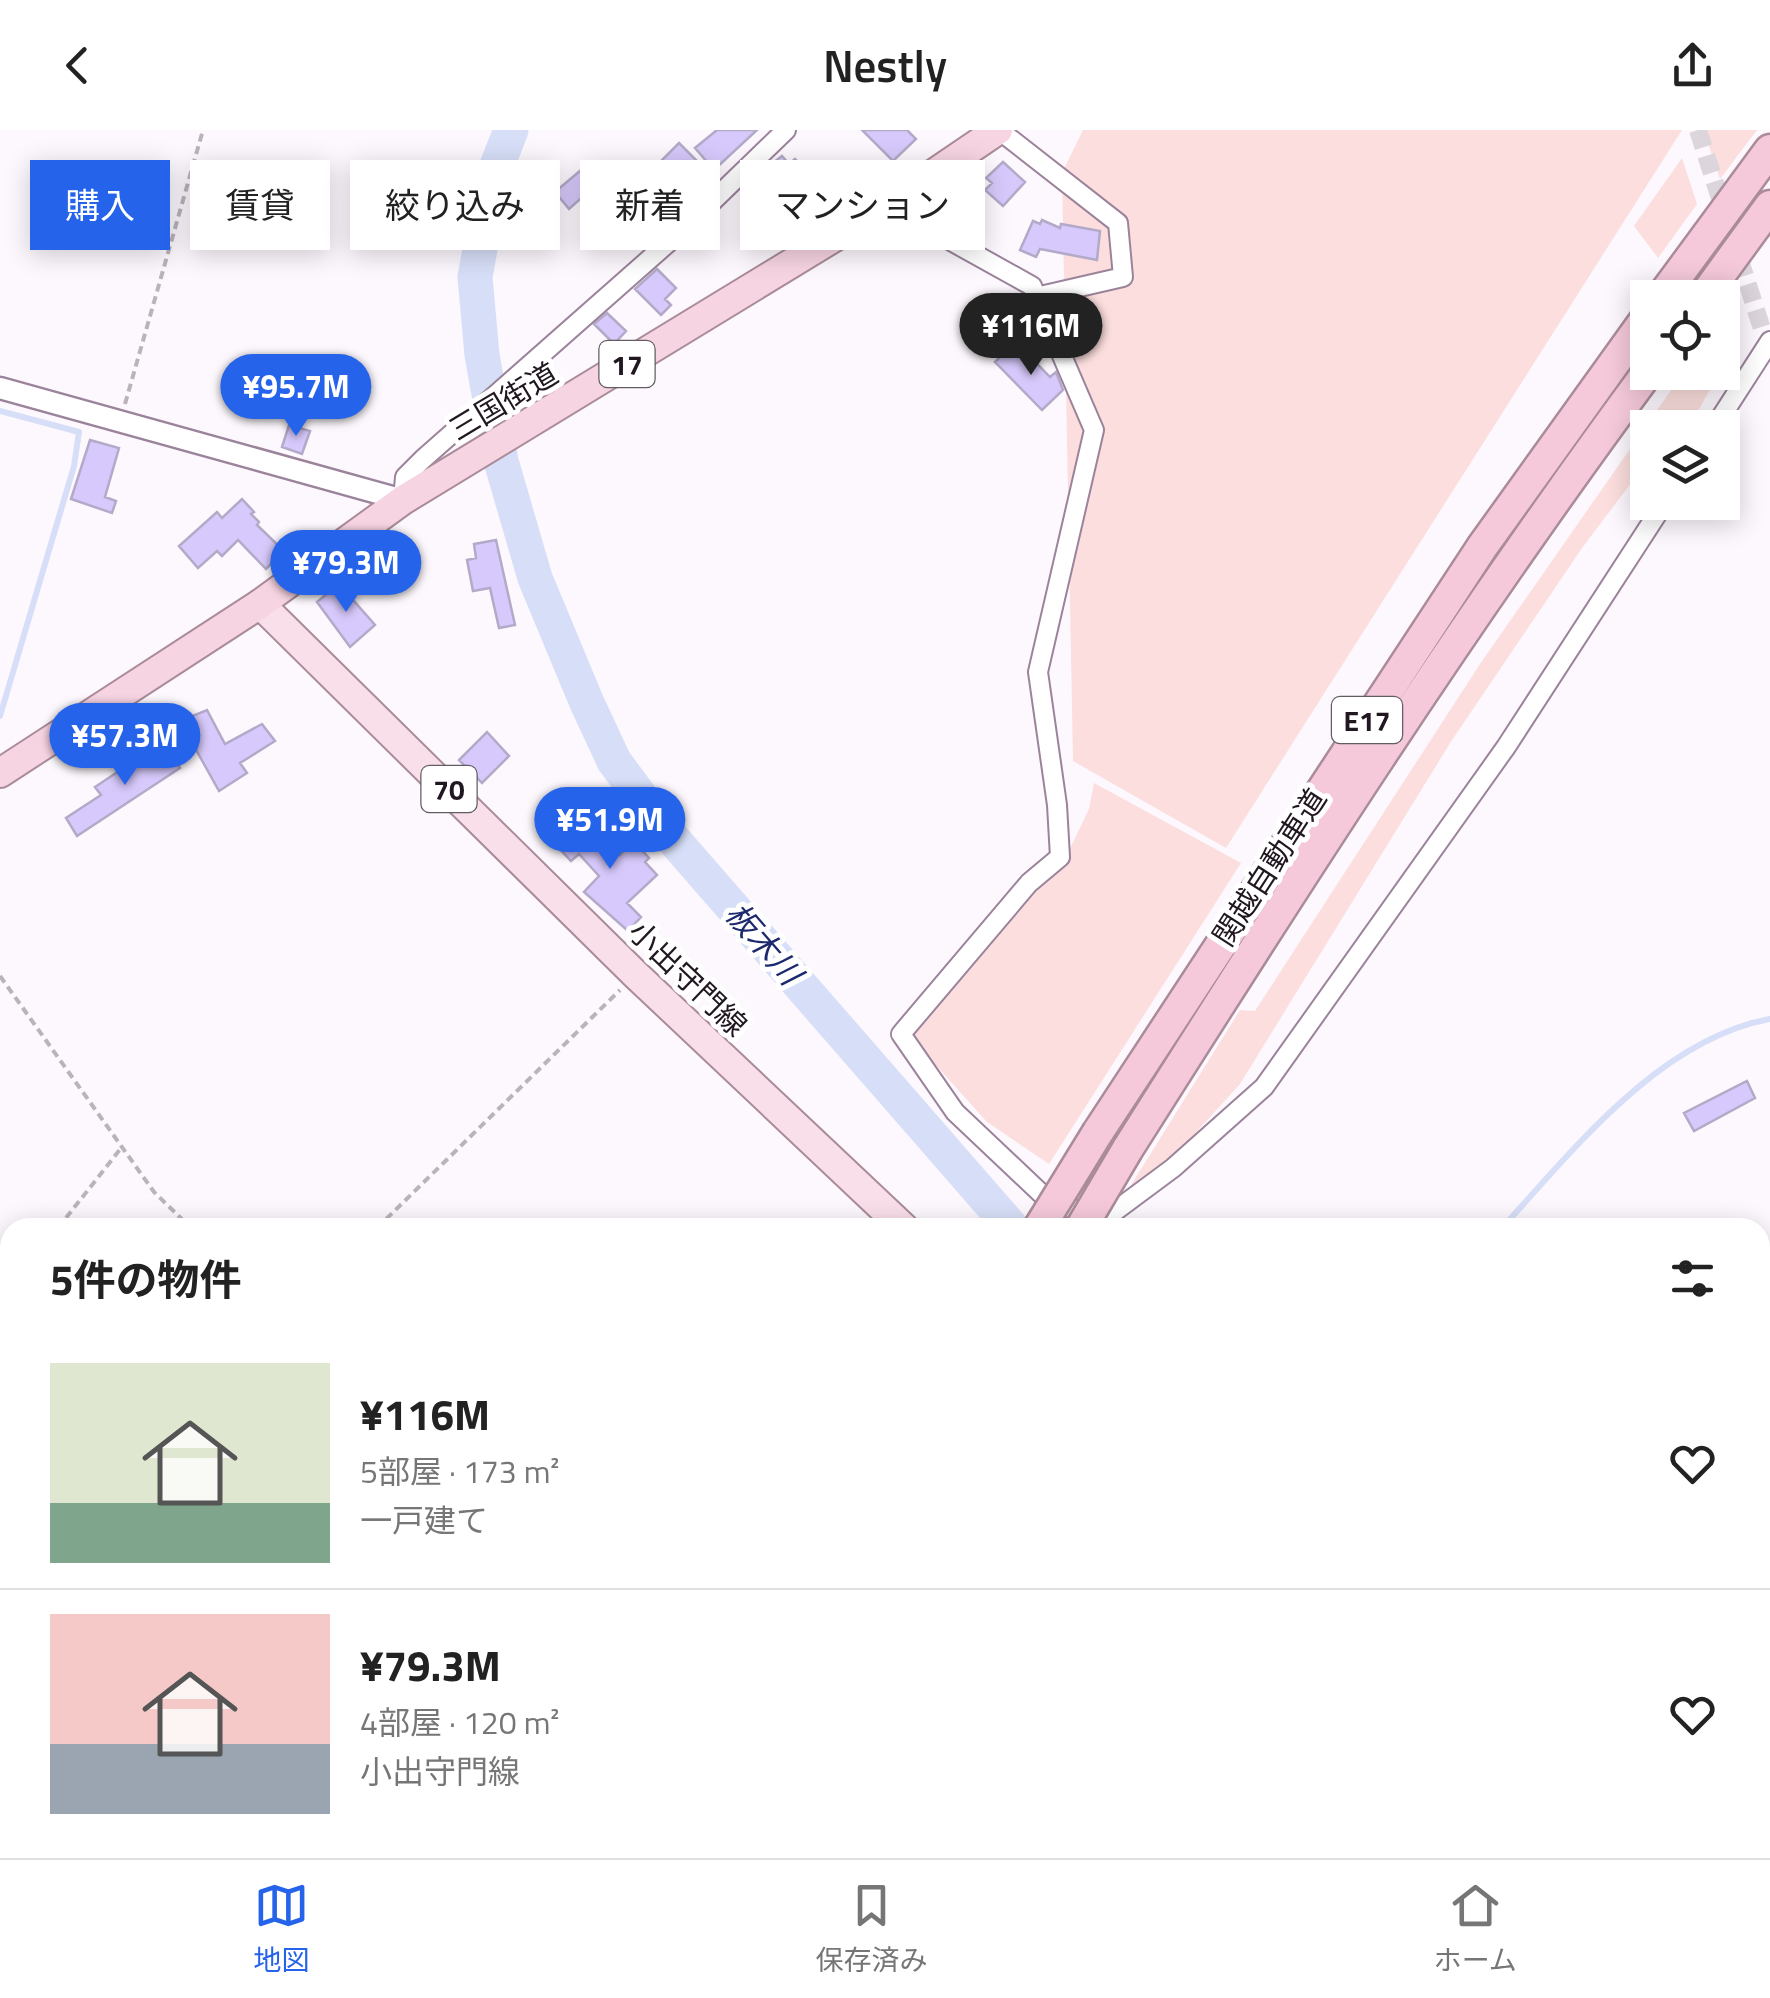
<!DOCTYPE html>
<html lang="ja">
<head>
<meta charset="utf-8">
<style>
  body { margin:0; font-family:"Titillium Web","Noto Sans JP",sans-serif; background:#f6f6f6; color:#222; height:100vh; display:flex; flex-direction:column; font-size:38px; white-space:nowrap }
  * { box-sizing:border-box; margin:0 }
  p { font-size:32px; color:#767676 }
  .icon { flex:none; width:55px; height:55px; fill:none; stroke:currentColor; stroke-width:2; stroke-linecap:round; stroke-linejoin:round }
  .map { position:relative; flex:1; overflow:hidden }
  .side { position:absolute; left:0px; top:1088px; width:1770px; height:642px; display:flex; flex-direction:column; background:#fff; border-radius:30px 30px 0 0; box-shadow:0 5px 25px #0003 }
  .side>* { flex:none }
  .banner { position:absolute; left:30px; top:30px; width:1000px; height:90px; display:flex; gap:20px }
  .fabs { position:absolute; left:1630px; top:150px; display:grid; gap:20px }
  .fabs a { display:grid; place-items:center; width:110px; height:110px; border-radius:0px; background:#fff; box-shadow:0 5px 25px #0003; font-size:50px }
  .price { position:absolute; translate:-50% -85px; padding:0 22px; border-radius:35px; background:#2563eb; color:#fff; font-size:32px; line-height:65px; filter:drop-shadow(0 2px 5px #0008) }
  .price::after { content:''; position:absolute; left:50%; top:60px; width:30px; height:22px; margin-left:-15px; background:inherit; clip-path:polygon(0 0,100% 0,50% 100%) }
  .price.active { background:#222; color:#fff }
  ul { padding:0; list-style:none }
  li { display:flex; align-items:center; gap:30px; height:250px; padding:0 50px }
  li+li { border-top:2px solid #e0e0e0 }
  li span { display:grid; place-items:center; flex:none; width:280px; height:200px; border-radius:0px; color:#555 }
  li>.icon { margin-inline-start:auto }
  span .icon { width:120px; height:120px; fill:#fffc; stroke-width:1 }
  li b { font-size:42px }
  h2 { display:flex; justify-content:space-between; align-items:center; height:120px; padding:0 50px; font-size:42px }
  .pill { padding:0 35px; border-radius:0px; background:#fff; box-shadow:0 5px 25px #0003; font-size:35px; line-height:90px }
  .pill.active { background:#2563eb; color:#fff }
  header { display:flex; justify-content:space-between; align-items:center; height:130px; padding:0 50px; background:#fff; font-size:45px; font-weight:600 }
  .menu { display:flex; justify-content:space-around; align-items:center; height:140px; border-top:2px solid #e0e0e0; background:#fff; font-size:28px; color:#767676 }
  .menu a { display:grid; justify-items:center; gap:5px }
  .menu .active { color:#2563eb }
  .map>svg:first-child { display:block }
  .green { fill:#fbdedd }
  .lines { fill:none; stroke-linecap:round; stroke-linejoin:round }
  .stream { stroke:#d7dff8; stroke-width:6 }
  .river { stroke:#d7dff8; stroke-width:35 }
  .building { fill:#d7c9fb; stroke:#b2aac8; stroke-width:2.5 }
  .minor-tunnel { stroke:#dcd6dc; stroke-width:18; stroke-dasharray:18 9; stroke-linecap:butt }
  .minor-casing { stroke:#9b839b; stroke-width:22 }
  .tertiary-casing { stroke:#9b839b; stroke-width:25 }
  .primary-casing { stroke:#aa8b99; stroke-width:32 }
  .trunk-casing { stroke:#aa8b99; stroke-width:32 }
  .motorway-casing { stroke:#aa8b99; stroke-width:35 }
  .path { stroke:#bab4ba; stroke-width:4; stroke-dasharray:8 5; stroke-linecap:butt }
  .minor { stroke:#fff; stroke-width:18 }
  .tertiary { stroke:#fff; stroke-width:20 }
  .primary { stroke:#f9dfe9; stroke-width:28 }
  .trunk { stroke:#f7d4e2; stroke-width:28 }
  .motorway { stroke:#f5c9da; stroke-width:30 }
  .motorway-bridge-casing { stroke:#aa8b99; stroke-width:35; stroke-linecap:butt }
  .motorway-bridge { stroke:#f5c9da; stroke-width:30 }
  .labels { text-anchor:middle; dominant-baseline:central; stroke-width:10; stroke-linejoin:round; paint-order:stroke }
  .shield { fill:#fff; stroke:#635d63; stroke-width:2.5 }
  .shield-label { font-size:28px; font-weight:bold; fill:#201720 }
  .street-label { font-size:30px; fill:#201720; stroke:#fff }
  .water-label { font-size:32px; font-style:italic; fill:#1d2a6d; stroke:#fff }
</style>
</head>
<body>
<header><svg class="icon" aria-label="back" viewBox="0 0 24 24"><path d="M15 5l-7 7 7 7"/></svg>Nestly<svg class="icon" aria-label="share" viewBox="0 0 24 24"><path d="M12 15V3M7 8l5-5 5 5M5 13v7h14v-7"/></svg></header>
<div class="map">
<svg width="1770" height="1728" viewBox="0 0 1770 1728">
  <rect width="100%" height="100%" fill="#fdf8fd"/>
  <path class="green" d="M1083 0H1682L1226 718 1073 631 1062 43Z
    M1706 0H1757L1720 49 1705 4Z
    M1682 28 1697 74 1658 128 1634 96Z
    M1683 243H1719L1698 281 1681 297 1648 298 1647 332 1582 418 1452 610 1240 954 1153 1050 1137 1059 1128 1060 1240 880 1255 881 1480 534Z
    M1094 653 1241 733 1049 1034 987 992 909 905 1066 727 1089 679Z
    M0 1242H10V1720H587L583 1728H0Z"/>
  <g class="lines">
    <path class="stream" d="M0 281 79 302 74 336 0 586
      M1502 1098C1574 1019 1660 909 1770 889"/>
    <path class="river" d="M511 0 493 46 475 147 482 225 501 331 535 448 587 573 614 631 666 701 1012 1098
      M1760 1193 1770 1197
      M892 1720 896 1728"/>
  </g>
  <path class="building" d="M717 0H757L714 40 695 18Z
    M862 0H907L916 9 893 31Z
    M679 13 697 31 672 55 661 44 664 40 658 34Z
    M782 26 789 34 795 29 810 46 776 76 759 56 770 47 764 40Z
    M1003 32 1025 52 1003 76 985 60 992 53 986 48Z
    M581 40 595 56 569 79 555 62Z
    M632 83 649 101 635 113 618 96Z
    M1042 90 1060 98 1061 94 1100 101 1097 130 1040 119 1036 127 1020 120 1033 91 1040 94Z
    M657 139 676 158 665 169 671 175 661 185 635 159Z
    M607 183 626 201 614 214 594 194Z
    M1021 217 1050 247 1056 242 1063 260 1042 280 995 232 1005 222 1011 227Z
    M289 295 310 301 302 324 282 317Z
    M90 310 119 318 105 367 116 371 112 383 71 369Z
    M242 369 254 382 251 384 259 392 257 395 284 421 266 439 238 410 222 426 217 421 198 438 179 416 217 382 222 388Z
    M496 410 515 495 499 498 490 458 473 461 467 430 476 428 474 414Z
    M339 454 375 495 350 517 317 472Z
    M207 580 225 614 262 594 275 611 240 633 247 643 219 661 180 591Z
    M487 602 509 626 482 653 459 630Z
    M161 613 180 638 77 706 66 688 101 665 95 657Z
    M582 689 620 725 628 716 631 719 637 715 649 728 645 732 657 745 627 773 641 787 628 801 584 762 599 746 579 724 571 731 556 715Z
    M1747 951 1755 968 1694 1001 1684 983Z"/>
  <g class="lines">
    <path class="minor-tunnel" d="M1698 0 1764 205"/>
    <defs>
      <path id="minor" d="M999 0 1118 93 1123 147 1036 167
        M892 72 933 101 1032 156 1094 300 1038 542 1057 675 1060 727 1029 753 901 904 955 982 1048 1070 1103 1090 1173 1038 1264 957 1506 617 1665 372
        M1714 298 1770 211
        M403 370 405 347 423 329 687 96 786 0
        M0 1496H10
        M1760 1679 1764 1594
        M190 1728 198 1720
        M1758 1728V1720"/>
      <path id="tertiary" d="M0 258 403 370
        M1760 1595 1770 1591"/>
      <path id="primary" d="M260 474 636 845 904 1098
        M1518 1728 1523 1720"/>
      <path id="trunk" d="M0 643 260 474 403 370 892 72 998 0"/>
      <path id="motorway" d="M1661 168 1770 20
        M1703 168 1770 76
        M1098 1002 1482 417 1648 186
        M1127 1020C1294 756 1462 493 1648 242
        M687 1728 691 1720
        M734 1728 739 1720"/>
    </defs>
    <use href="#minor" class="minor-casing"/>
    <use href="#tertiary" class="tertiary-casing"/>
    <use href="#primary" class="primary-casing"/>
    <use href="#trunk" class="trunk-casing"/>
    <use href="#motorway" class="motorway-casing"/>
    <path class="path" d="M125 274 203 0
      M0 846 154 1062 191 1098
      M58 1098 122 1017
      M377 1098 620 860
      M0 1151 10 1144
      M0 1469 10 1459
      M1144 1720 1149 1728
      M1368 1728 1380 1720"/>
    <use href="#minor" class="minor"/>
    <use href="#tertiary" class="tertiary"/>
    <use href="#primary" class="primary"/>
    <use href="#trunk" class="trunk"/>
    <use href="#motorway" class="motorway"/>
    <defs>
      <path id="motorway-bridge" d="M1039 1098 1098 1002
        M1081 1098 1127 1020"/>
    </defs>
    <use href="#motorway-bridge" class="motorway-bridge-casing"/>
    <use href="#motorway-bridge" class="motorway-bridge"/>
  </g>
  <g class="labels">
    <g class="shield">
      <rect x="599.5" y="211" width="55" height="46" rx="8"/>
      <rect x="1332" y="567" width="70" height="46" rx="8"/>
      <rect x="421.5" y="636" width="55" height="46" rx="8"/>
    </g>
    <g class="shield-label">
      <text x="627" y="234">17</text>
      <text x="1367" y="590">E17</text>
      <text x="449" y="659">70</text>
    </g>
    <g class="street-label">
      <text transform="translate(503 271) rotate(-31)">三国街道</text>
      <text transform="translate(1269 737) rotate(-57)">関越自動車道</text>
      <text transform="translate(688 848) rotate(44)">小出守門線</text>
    </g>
    <g class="water-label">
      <text transform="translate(764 813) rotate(49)">板木川</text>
    </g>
  </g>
</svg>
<div class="fabs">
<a><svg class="icon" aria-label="locate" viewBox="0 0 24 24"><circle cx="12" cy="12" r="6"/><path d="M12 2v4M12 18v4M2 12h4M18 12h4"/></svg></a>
<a><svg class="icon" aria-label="layers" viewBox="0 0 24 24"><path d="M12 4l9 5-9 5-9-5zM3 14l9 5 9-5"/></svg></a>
</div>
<b class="price active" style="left:1031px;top:248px">¥116M</b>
<b class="price" style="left:296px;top:309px">¥95.7M</b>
<b class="price" style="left:346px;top:485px">¥79.3M</b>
<b class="price" style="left:125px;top:658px">¥57.3M</b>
<b class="price" style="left:610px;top:742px">¥51.9M</b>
<div class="banner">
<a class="pill active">購入</a>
<a class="pill">賃貸</a>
<a class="pill">絞り込み</a>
<a class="pill">新着</a>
<a class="pill">マンション</a>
</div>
<section class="side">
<h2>5件の物件<svg class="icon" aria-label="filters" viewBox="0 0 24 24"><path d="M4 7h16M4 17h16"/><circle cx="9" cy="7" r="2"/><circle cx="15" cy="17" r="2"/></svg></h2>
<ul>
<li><span style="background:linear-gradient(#dfe7d0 70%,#7fa58c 0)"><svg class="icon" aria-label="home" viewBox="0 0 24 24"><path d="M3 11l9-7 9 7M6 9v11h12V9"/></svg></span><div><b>¥116M</b><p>5部屋 · 173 m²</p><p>一戸建て</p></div><svg class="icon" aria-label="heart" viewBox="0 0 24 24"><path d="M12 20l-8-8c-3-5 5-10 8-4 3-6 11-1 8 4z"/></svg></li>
<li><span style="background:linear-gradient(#f6c9c9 65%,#9aa5b1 0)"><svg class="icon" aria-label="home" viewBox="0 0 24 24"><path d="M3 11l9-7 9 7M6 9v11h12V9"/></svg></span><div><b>¥79.3M</b><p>4部屋 · 120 m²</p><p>小出守門線</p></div><svg class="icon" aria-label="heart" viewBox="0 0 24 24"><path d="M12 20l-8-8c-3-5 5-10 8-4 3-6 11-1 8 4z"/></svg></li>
</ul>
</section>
</div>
<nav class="menu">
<a class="active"><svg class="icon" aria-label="map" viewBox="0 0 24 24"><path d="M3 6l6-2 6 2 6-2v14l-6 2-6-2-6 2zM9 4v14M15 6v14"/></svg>地図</a>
<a><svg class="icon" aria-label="saved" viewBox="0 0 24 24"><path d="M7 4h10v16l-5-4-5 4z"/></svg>保存済み</a>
<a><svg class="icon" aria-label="home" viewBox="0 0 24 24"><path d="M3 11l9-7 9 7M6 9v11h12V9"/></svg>ホーム</a>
</nav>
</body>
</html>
